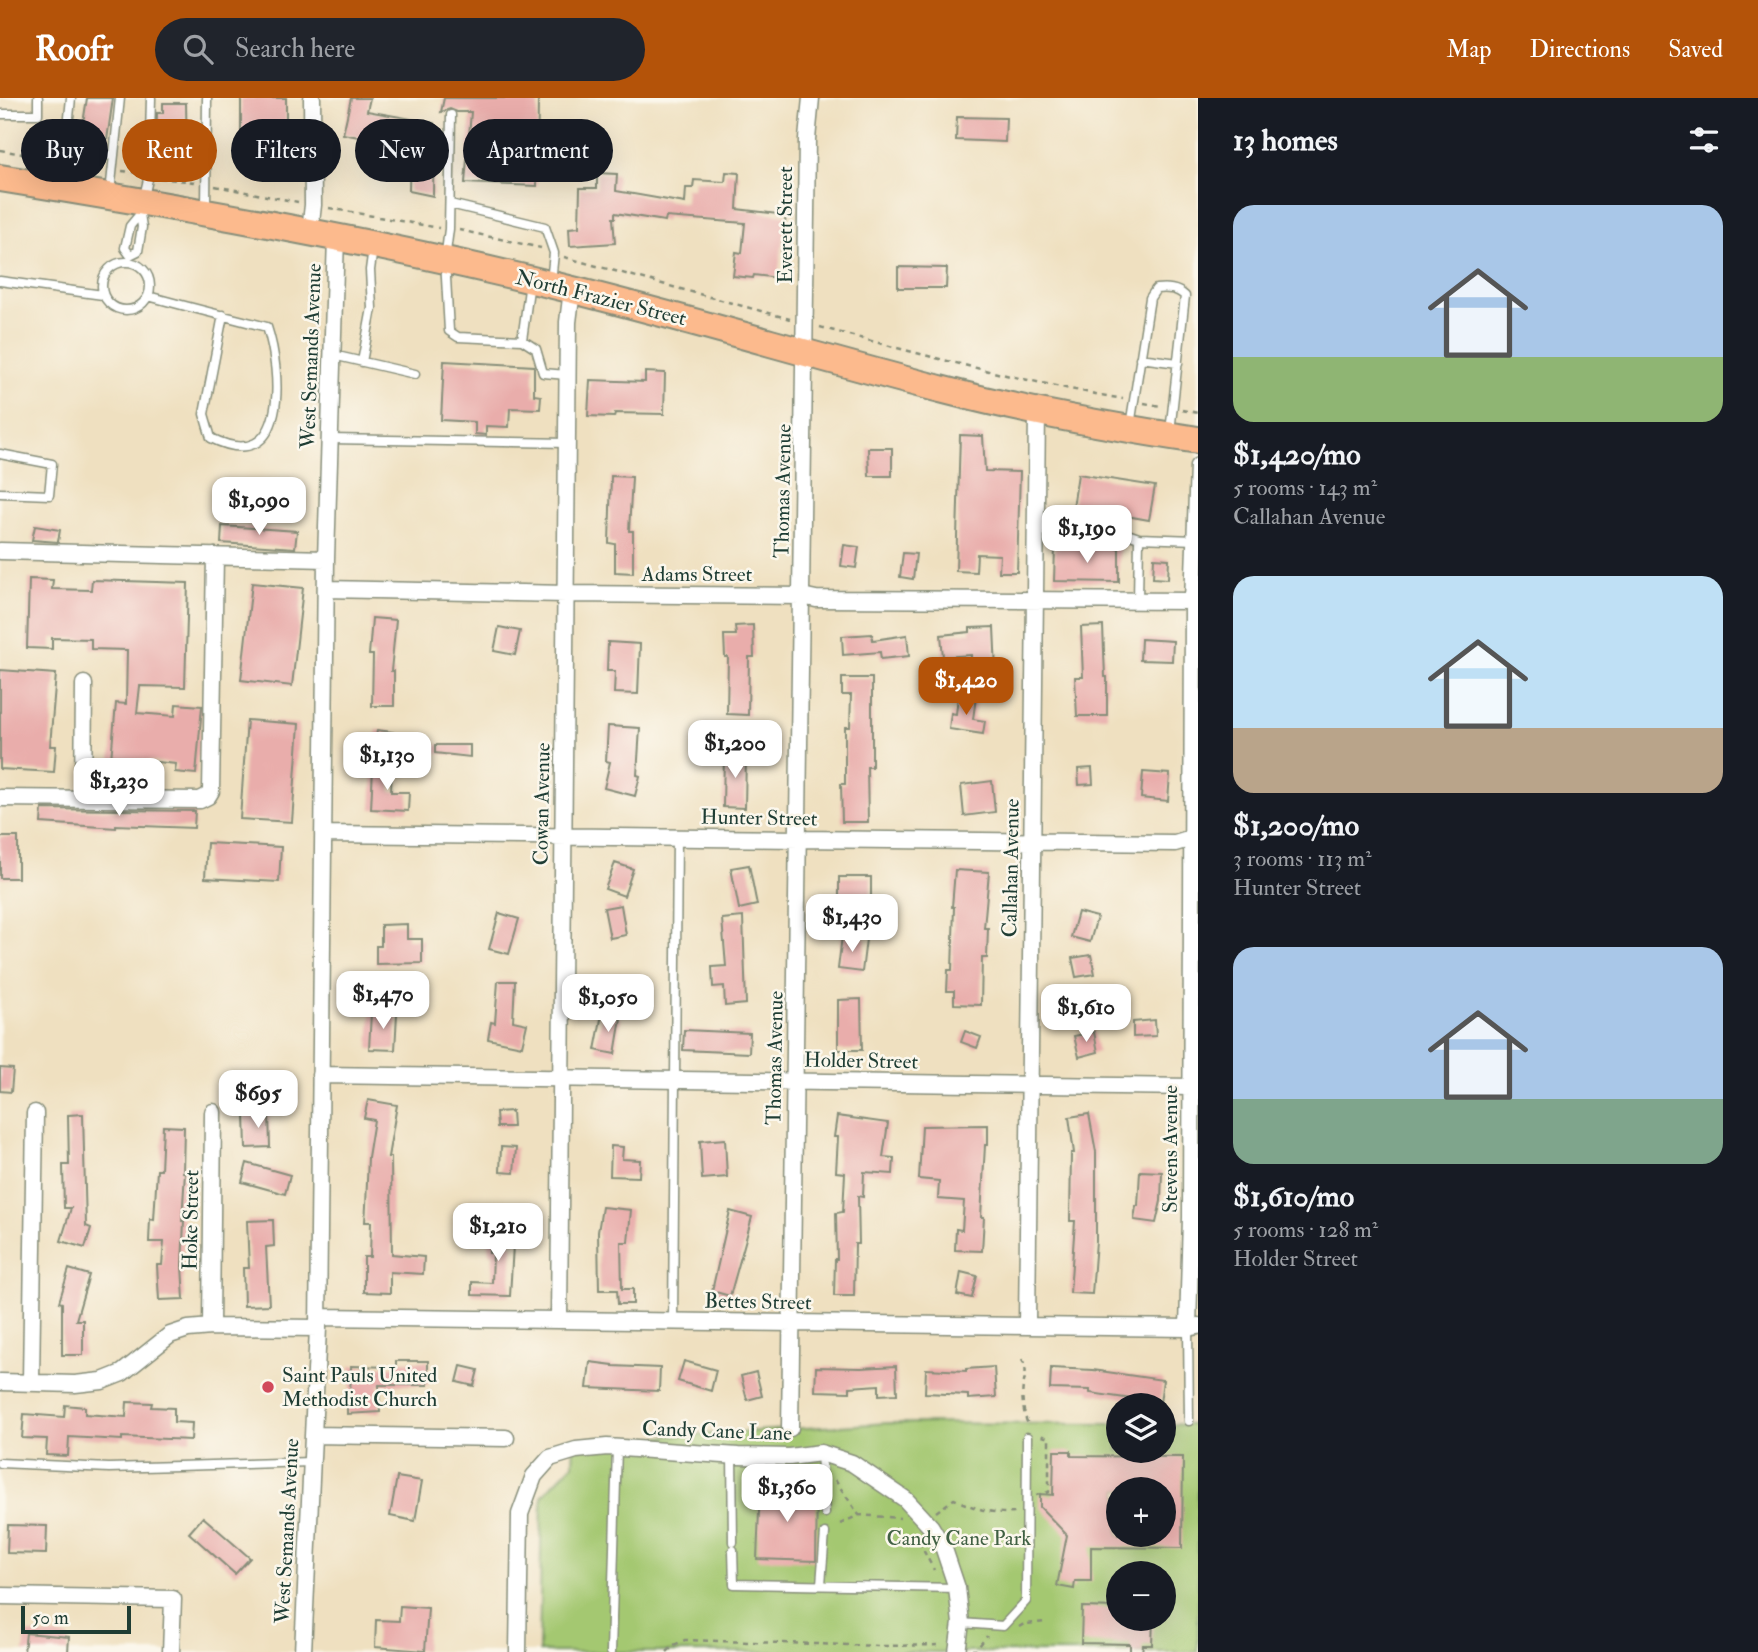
<!DOCTYPE html>
<html lang="en">
<head>
<meta charset="utf-8">
<style>
  body { margin:0; font-family:"IM FELL Double Pica",serif; background:#20242c; color:#f1f3f6; height:100vh; display:flex; flex-direction:column; font-size:26px; white-space:nowrap }
  * { box-sizing:border-box; margin:0 }
  p { font-size:23px; color:#9ea1a6 }
  .icon { flex:none; width:38px; height:38px; fill:none; stroke:currentColor; stroke-width:2; stroke-linecap:round; stroke-linejoin:round }
  .map { position:relative; flex:1; overflow:hidden }
  .panel { display:flex; flex-direction:column; background:#171b24; width:560px }
  .panel>* { flex:none }
  .guide { position:absolute; left:21px; top:21px; width:665px; height:63px; display:flex; gap:14px }
  .buttons { position:absolute; left:1106px; top:1295px; display:grid; gap:14px }
  .buttons a { display:grid; place-items:center; width:70px; height:70px; border-radius:50%; background:#171b24; box-shadow:0 7px 28px #0002; font-size:35px }
  .scale { position:absolute; left:21px; bottom:18px; width:110px; box-sizing:border-box; padding-left:7px; border:4px solid #1f3d34; border-top:0; font-size:19px; line-height:24px; white-space:nowrap; color:#1f3d34; -webkit-text-stroke:5px #fbf7ec; paint-order:stroke }
  .price { position:absolute; translate:-50% -60px; padding:0 16px; border-radius:14px; background:#fff; color:#222; font-size:23px; line-height:46px; filter:drop-shadow(0 2px 4px #0008) }
  .price::after { content:''; position:absolute; left:50%; top:42px; width:21px; height:16px; margin-left:-10px; background:inherit; clip-path:polygon(0 0,100% 0,50% 100%) }
  .price.on { background:#b45309; color:#fff }
  ul { padding:0; list-style:none }
  li { display:grid; align-content:center; gap:14px; height:371px; padding:0 35px }
  li span { display:grid; place-items:center; height:217px; border-radius:21px; color:#555 }
  li>.icon { margin-inline-start:auto }
  span .icon { width:126px; height:126px; fill:#fffc; stroke-width:1 }
  li b { font-size:30px }
  h2 { display:flex; justify-content:space-between; align-items:center; height:84px; padding:0 35px; font-size:30px }
  .tag { padding:0 24px; border-radius:32px; background:#171b24; box-shadow:0 7px 28px #0002; font-size:24px; line-height:63px }
  .tag.on { background:#b45309; color:#fff }
  header { display:flex; align-items:center; gap:42px; box-sizing:border-box; height:98px; padding:0 35px; background:#b45309; color:#fff }
  header strong { font-size:33px }
  nav { display:flex; gap:38px; margin-inline-start:auto; font-size:24px }
  .search { width:490px; height:63px; background:#20242c; display:flex; align-items:center; gap:18px; box-sizing:border-box; padding:0 24px; border-radius:38px; color:#9ea1a6; font-size:26px }
  main { display:flex; flex:1; min-height:0 }
  .map>svg:first-child { display:block }
  .green { fill:#a4c871; stroke:#628252; stroke-width:2; fill-rule:evenodd }
  .building { fill:#e9adab; fill-rule:evenodd }
  .lines { fill:none; stroke-linecap:round; stroke-linejoin:round }
  .lane-casing { stroke:#878e7a; stroke-width:11 }
  .street-casing { stroke:#878e7a; stroke-width:19 }
  .primary-casing { stroke:#878e7a; stroke-width:30 }
  .path { stroke:#878e7a; stroke-width:2.5; stroke-dasharray:5 5; stroke-linecap:butt }
  .lane { stroke:#fff; stroke-width:8 }
  .street { stroke:#fff; stroke-width:16 }
  .primary { stroke:#fcba8d; stroke-width:26 }
  .poi-dot { fill:#d1495b; stroke:#fbf7ec; stroke-width:2.5 }
  .labels { text-anchor:middle; dominant-baseline:central; stroke-width:5; stroke-linejoin:round; paint-order:stroke }
  .street-label { font-size:21px; fill:#1f3d34; stroke:#fbf7ec }
  .poi-label { font-size:21px; fill:#1f3d34; stroke:#fbf7ec; text-anchor:start }
  .park-label { font-size:21px; fill:#406043; stroke:#fbf7ec }
</style>
</head>
<body>
<header>
<strong>Roofr</strong>
<div class="search"><svg class="icon" aria-label="search" viewBox="0 0 24 24"><circle cx="10" cy="10" r="6"/><path d="M15 15l6 6"/></svg>Search here</div>
<nav><a>Map</a><a>Directions</a><a>Saved</a></nav>
</header>
<main>
<div class="map">
<svg width="1198" height="1554" viewBox="0 0 1198 1554">
  <rect width="100%" height="100%" fill="#fbf7ec"/>
  <filter id="ink" filterUnits="userSpaceOnUse"><feTurbulence type="fractalNoise" baseFrequency=".0143" numOctaves="2"/><feDisplacementMap in="SourceGraphic" scale="14" xChannelSelector="R" yChannelSelector="G"/><feConvolveMatrix kernelMatrix="1 2 1 2 8 2 1 2 1" color-interpolation-filters="sRGB"/></filter>
  <filter id="wash" filterUnits="userSpaceOnUse"><feTurbulence type="fractalNoise" baseFrequency=".00686" numOctaves="4" result="noise"/><feDisplacementMap in="SourceGraphic" scale="28" xChannelSelector="R" yChannelSelector="G"/><feGaussianBlur stdDeviation="1.57" result="paint"/><feColorMatrix in="noise" values="0 0 0 0 0 0 0 0 0 0 0 0 0 0 0 0 0 1.4 0 .05"/><feComposite in="paint" operator="in"/></filter>
  <g filter="url(#wash)">
    <rect width="100%" height="100%" fill="#efe0c0"/>
    <path class="green" d="M889 1325 1118 1326V1353H1164V1326L1198 1327V1554H539L542 1398 573 1366 574 1344ZM1118 1391H1164V1437H1118ZM1118 1475H1164V1521H1118Z"/>
    <g id="blocks">
      <path class="building" d="M87 0H113L107 42 81 38Z
        M241 0H286V72H241Z
        M351 0H370L367 13 434 25 433 98 409 93 410 49 343 36Z
        M444 0H538L537 88 465 85 471 14H457L450 11 441 14Z
        M163 5H186L187 58H156L157 15H163Z
        M957 19 1006 20 1005 44 956 42Z
        M726 74 739 75 737 111 786 117 778 180 754 177 753 180 733 178 736 154 742 155 745 125 666 119 665 123 615 115V120H613L615 145 570 148 569 130 579 129 580 90H597V75L617 76 616 93 685 105 686 90H693L694 82 725 84Z
        M898 169 947 170 946 190H898Z
        M444 263 534 268V297L541 298 540 311 510 310 509 329 486 328V337L475 336V324L441 322Z
        M645 274 665 275 664 316 615 315 614 319 588 318 590 282 645 284Z
        M960 337 983 338 985 373 1020 374 1017 474H999L1000 457 977 456 976 474 956 473Z
        M868 350H892V378H869Z
        M1078 376 1155 388 1149 422 1121 417 1120 426 1109 423H1096L1097 414 1073 410Z
        M611 378 632 379 629 433H633V475L615 474V446L609 445Z
        M35 428 60 432 58 444 32 442Z
        M222 428 297 433 295 450 221 445Z
        M844 447 859 449 856 470 841 468Z
        M1055 449 1119 450V484L1054 483Z
        M903 455 916 456 913 481 900 479Z
        M1154 460 1169 461 1168 481 1153 480Z
        M29 481 53 482 52 491 91 492 92 482 188 485 185 589 140 588 137 615 175 618 176 606 202 608 196 676 175 674 176 666 138 662 137 676 110 673 116 605 126 606 127 552 91 551V541L52 540V551L27 550Z
        M252 485 303 490 292 588 241 582Z
        M372 520 396 522 391 573H394V608H372L373 557H369Z
        M753 527 754 559H749L748 617 727 616 728 559H725L724 537H736L735 528Z
        M1103 528 1105 579H1107V618H1077L1075 579H1083L1081 529Z
        M499 529 520 533 515 557 494 553Z
        M994 529 996 573 971 574V557L943 559 941 537 970 534V530Z
        M872 536 873 542 907 537 909 558 881 561 880 554 843 557 842 538Z
        M1141 541 1173 543 1172 563 1140 562Z
        M608 544 640 546 638 596 614 595 615 573H607Z
        M0 572 56 576 50 648H56L54 674 0 671Z
        M842 580H872V669H867L868 724H842L841 686H845V629H850L851 597H842Z
        M958 598 976 600 973 621 985 623 983 636 949 631 951 615 956 616Z
        M247 622 299 626 292 724 240 721Z
        M608 628 640 630 637 677 640 678 635 698 604 690 610 664 606 663Z
        M377 632 393 634 391 649 375 647Z
        M435 647H470V659L435 655Z
        M724 655 746 656 745 710 723 709Z
        M373 670H392L391 694H409L408 713 371 711Z
        M1092 670 1093 686 1079 687 1078 671Z
        M1143 674 1170 676 1168 703 1141 700Z
        M992 683 995 714 964 718 961 687Z
        M42 711 195 713 194 730 116 727V730L41 725Z
        M0 739H18V780H0Z
        M207 745 281 749 279 784 205 780Z
        M615 765 633 771 624 798 605 791Z
        M749 767 757 807 739 811 731 770Z
        M955 772 989 774 984 830H988L987 860H982L981 907 954 906V893H947L948 872H952L954 809H952Z
        M839 779H871V814L839 815Z
        M621 807 626 837 610 840 604 810Z
        M1078 814 1097 819 1090 844 1071 839Z
        M499 815 519 821 509 856 489 851Z
        M743 819 746 906 725 908 724 888 713 889 712 869 726 868 722 821Z
        M407 826V841H422V865L376 866V848H381V827Z
        M842 838 866 841 862 874 838 871Z
        M1091 857 1095 876 1076 879 1072 860Z
        M498 883H515L513 923 527 926 522 948 488 941 491 924 495 925Z
        M861 901 862 952H838V902Z
        M371 915 397 916 395 952 369 951Z
        M602 916 621 920 615 956 595 952Z
        M1155 922 1156 938 1133 939V924Z
        M684 932 750 935 749 955 683 952Z
        M965 933 981 939 977 950 961 944Z
        M1094 934 1098 954 1079 959 1074 938Z
        M0 970 13 971 11 994 0 993Z
        M368 1002 397 1007 388 1059H391L392 1156 424 1159 423 1176 390 1174V1195L364 1194V1159H370L371 1124H365L366 1108 368 1059 374 1022 364 1020Z
        M512 1013 513 1029H497L496 1014Z
        M269 1015 270 1049 246 1050 245 1016Z
        M83 1016 86 1128 91 1130 85 1150 61 1143 71 1110H64L63 1067H69L68 1017Z
        M1089 1016 1096 1054V1143L1092 1196 1070 1195 1075 1123H1070L1071 1055H1074L1069 1019Z
        M837 1018 888 1025 883 1059 894 1060 893 1076 864 1074 863 1099 858 1098 859 1146H855L854 1198H834L835 1161H837L836 1115 843 1114 845 1075 836 1074 838 1039H834Z
        M988 1027V1047H985L981 1119H984L982 1153 955 1152 956 1131 962 1132 964 1103 938 1101 939 1083 919 1081 922 1028Z
        M163 1028 184 1029 183 1074H185L182 1123H184L182 1168 184 1201 159 1202 157 1167H162L164 1144H149L150 1121 154 1122 157 1072H161Z
        M725 1041 727 1079 702 1081 700 1043Z
        M611 1048 623 1049 622 1061 640 1062 639 1079 610 1078Z
        M501 1049 516 1050 514 1075 500 1074Z
        M247 1065 290 1077 285 1096 242 1084Z
        M1140 1073 1162 1074 1161 1103 1156 1125 1134 1122 1136 1108H1138Z
        M602 1109 631 1112 628 1144H621L622 1191H633V1206H618L617 1192H599L598 1134Z
        M730 1113 752 1119 730 1198 712 1193Z
        M273 1122 274 1148 266 1149 269 1207 244 1208 243 1170H249L247 1123Z
        M489 1125H510V1147H513L510 1198 472 1197V1184L492 1185 493 1155H489Z
        M69 1171 89 1177 76 1222H83V1257H62V1205L59 1204Z
        M961 1174 977 1178 972 1200 957 1197Z
        M396 1263H428V1287H379L380 1314 347 1316V1301H350L351 1268 396 1269Z
        M684 1263 716 1272 711 1293 678 1283Z
        M590 1264 613 1267V1268L660 1270 659 1293 587 1290Z
        M461 1268 478 1272 474 1288 457 1284Z
        M896 1268 897 1296 879 1297V1287L850 1289V1294L815 1293 816 1269 861 1270Z
        M994 1269 996 1299 968 1301V1297L925 1295 926 1271 966 1273V1271Z
        M1051 1270 1093 1272 1163 1282 1160 1305 1090 1295V1292L1050 1291Z
        M756 1274 762 1298 747 1302 741 1278Z
        M127 1304 152 1305 151 1309 174 1310V1324L192 1325 191 1342 122 1339V1342L69 1339 68 1358 46 1357 47 1341 22 1340 24 1316 64 1319 65 1307 85 1309V1316L126 1319Z
        M1054 1353H1071V1358L1183 1359 1182 1450 1091 1449V1483H1075L1074 1491 1057 1488 1067 1437 1040 1409V1396L1053 1397ZM1118 1391H1164V1437H1118Z
        M397 1379 422 1383 415 1423 390 1418Z
        M760 1388 817 1391 816 1463 757 1461Z
        M203 1419 250 1460 235 1476 189 1435Z
        M8 1427 47 1428 46 1456 7 1455Z
        M400 1508 428 1510 425 1553 375 1549 376 1522 399 1523Z
        M1082 1509 1118 1510V1521H1153L1152 1547H1143L1142 1554H1130V1546L1081 1545Z
        M26 1535 69 1539 68 1554H24Z"/>
    </g>
  </g>
  <g filter="url(#ink)">
    <use href="#blocks" fill-opacity="0" stroke="#878e7a" stroke-width="2"/>
    <g class="lines">
      <defs>
        <path id="lane" d="M0 16H38V0
          M451 17 449 131 445 162 449 233 458 239 522 242 530 184
          M66 51 113 58
          M62 87 71 0
          M110 95 120 0
          M450 106 545 129 554 155 551 184
          M206 110 207 0
          M140 116 130 128 125 150 130 157 138 153 142 129 140 116 149 77 151 0
          M102 188a24 24 0 1 1 48 0a24 24 0 1 1-48 0Z
          M0 183 103 197
          M148 198C188 209 228 219 267 229 282 274 289 379 211 340L204 316 223 217
          M522 242 536 251 543 275 567 277
          M333 257 415 276
          M1140 260 1178 265
          M362 264 372 210 370 172 373 150
          M1130 328 1150 200 1156 191C1167 190 1177 190 1185 198L1170 334
          M330 341 567 345
          M0 356 52 366 49 397 0 395
          M1036 430 1107 429 1139 440 1195 442
          M1138 503 1139 440
          M673 1224 677 739
          M1188 1230 1189 1323
          M821 1356 825 1415
          M732 1357 733 1444
          M0 1365 109 1370 311 1364
          M733 1452 734 1486 957 1490
          M821 1486 825 1435
          M961 1525 1003 1528 1026 1503 1027 1339
          M611 1554 617 1349"/>
        <path id="street" d="M310 133 313 107 312 0
          M0 453 326 461
          M326 491 566 496 802 498 816 501 1193 503
          M0 700 200 702 208 698 211 693 215 458
          M83 701 84 586
          M323 736 1175 745 1198 738
          M320 977 1191 989
          M318 1219 1188 1230 1198 1228
          M559 1222 568 224 572 192
          M1027 1227 1037 313
          M211 1229 213 1014
          M1188 1230 1191 1119 1193 503 1198 368
          M31 1283 35 1015
          M0 1284 75 1286 102 1283 122 1275 170 1237 188 1231 211 1229 318 1230
          M790 1330 807 41 811 0
          M313 1337 506 1340
          M0 1498 173 1501 171 1554
          M303 1554 318 1230 326 461 336 139
          M518 1554 520 1416 534 1378 550 1360 576 1352 607 1349 738 1358 789 1359 821 1355 852 1365 905 1401 931 1429 944 1451 957 1490 961 1525 957 1554"/>
        <path id="primary" d="M0 80C191 111 381 144 569 191 694 222 819 260 944 292 1028 314 1113 329 1198 342"/>
      </defs>
      <use href="#lane" class="lane-casing"/>
      <use href="#street" class="street-casing"/>
      <use href="#primary" class="primary-casing"/>
      <path class="path" d="M0 52 28 57 40 54 54 61
        M74 65 83 69 102 71
        M122 73 140 75
        M160 80 195 84
        M215 88 298 104
        M329 110 439 130
        M459 132 541 150
        M564 159 790 221
        M820 229C921 257 1021 283 1123 301
        M1144 305 1161 308
        M1182 312 1198 315
        M1022 1261C1028 1272 1025 1278 1023 1289 1021 1299 1024 1320 1029 1328
        M797 1374 810 1375
        M835 1382 859 1417
        M1036 1397 1049 1394V1340L1039 1337
        M936 1414 954 1401C976 1411 992 1416 1017 1415
        M840 1426 859 1417 900 1420
        M914 1435 934 1472
        M1019 1529 1024 1526 1047 1524
        M972 1552H976L987 1538
        M667 1554 674 1547 685 1542 881 1548 942 1547"/>
      <use href="#lane" class="lane"/>
      <use href="#street" class="street"/>
      <use href="#primary" class="primary"/>
    </g>
  </g>
  <circle class="poi-dot" cx="268" cy="1289" r="7"/>
  <g class="labels">
    <g class="street-label">
      <text transform="translate(785 127) rotate(-90)">Everett Street</text>
      <text transform="translate(601 200) rotate(14)">North Frazier Street</text>
      <text transform="translate(311 258) rotate(-88)">West Semands Avenue</text>
      <text transform="translate(783 393) rotate(-89)">Thomas Avenue</text>
      <text x="697" y="476">Adams Street</text>
      <text transform="translate(542 706) rotate(-89)">Cowan Avenue</text>
      <text transform="translate(759 720) rotate(1)">Hunter Street</text>
      <text transform="translate(1011 770) rotate(-89)">Callahan Avenue</text>
      <text transform="translate(775 960) rotate(-89)">Thomas Avenue</text>
      <text transform="translate(861 963) rotate(1)">Holder Street</text>
      <text transform="translate(1170 1051) rotate(-90)">Stevens Avenue</text>
      <text transform="translate(191 1122) rotate(-89)">Hoke Street</text>
      <text transform="translate(758 1204) rotate(1)">Bettes Street</text>
      <text transform="translate(717 1333) rotate(2)">Candy Cane Lane</text>
      <text transform="translate(287 1433) rotate(-87)">West Semands Avenue</text>
    </g>
    <g class="poi-label">
      <text x="282" y="1277">Saint Pauls United<tspan x="282" dy="24">Methodist Church</tspan></text>
    </g>
    <g class="park-label">
      <text x="959" y="1440">Candy Cane Park</text>
    </g>
  </g>
</svg>
<div class="buttons">
<a><svg class="icon" aria-label="layers" viewBox="0 0 24 24"><path d="M12 4l9 5-9 5-9-5zM3 14l9 5 9-5"/></svg></a>
<a>+</a>
<a>−</a>
</div>
<div class="scale">50 m</div>
<b class="price" style="left:259px;top:439px">$1,090</b>
<b class="price" style="left:1087px;top:467px">$1,190</b>
<b class="price on" style="left:966px;top:619px">$1,420</b>
<b class="price" style="left:735px;top:682px">$1,200</b>
<b class="price" style="left:387px;top:694px">$1,130</b>
<b class="price" style="left:119px;top:720px">$1,230</b>
<b class="price" style="left:852px;top:856px">$1,430</b>
<b class="price" style="left:383px;top:933px">$1,470</b>
<b class="price" style="left:608px;top:936px">$1,050</b>
<b class="price" style="left:1086px;top:946px">$1,610</b>
<b class="price" style="left:258px;top:1032px">$695</b>
<b class="price" style="left:498px;top:1165px">$1,210</b>
<b class="price" style="left:787px;top:1426px">$1,360</b>
<div class="guide">
<a class="tag">Buy</a>
<a class="tag on">Rent</a>
<a class="tag">Filters</a>
<a class="tag">New</a>
<a class="tag">Apartment</a>
</div>
</div>
<section class="panel">
<h2>13 homes<svg class="icon" aria-label="filters" viewBox="0 0 24 24"><path d="M4 7h16M4 17h16"/><circle cx="9" cy="7" r="2"/><circle cx="15" cy="17" r="2"/></svg></h2>
<ul>
<li><span style="background:linear-gradient(#a9c7e8 70%,#8fb573 0)"><svg class="icon" aria-label="home" viewBox="0 0 24 24"><path d="M3 11l9-7 9 7M6 9v11h12V9"/></svg></span><div><b>$1,420/mo</b><p>5 rooms · 143 m²</p><p>Callahan Avenue</p></div></li>
<li><span style="background:linear-gradient(#bfe0f5 70%,#b9a48a 0)"><svg class="icon" aria-label="home" viewBox="0 0 24 24"><path d="M3 11l9-7 9 7M6 9v11h12V9"/></svg></span><div><b>$1,200/mo</b><p>3 rooms · 113 m²</p><p>Hunter Street</p></div></li>
<li><span style="background:linear-gradient(#a9c7e8 70%,#7fa58c 0)"><svg class="icon" aria-label="home" viewBox="0 0 24 24"><path d="M3 11l9-7 9 7M6 9v11h12V9"/></svg></span><div><b>$1,610/mo</b><p>5 rooms · 128 m²</p><p>Holder Street</p></div></li>
</ul>
</section>
</main>
</body>
</html>
